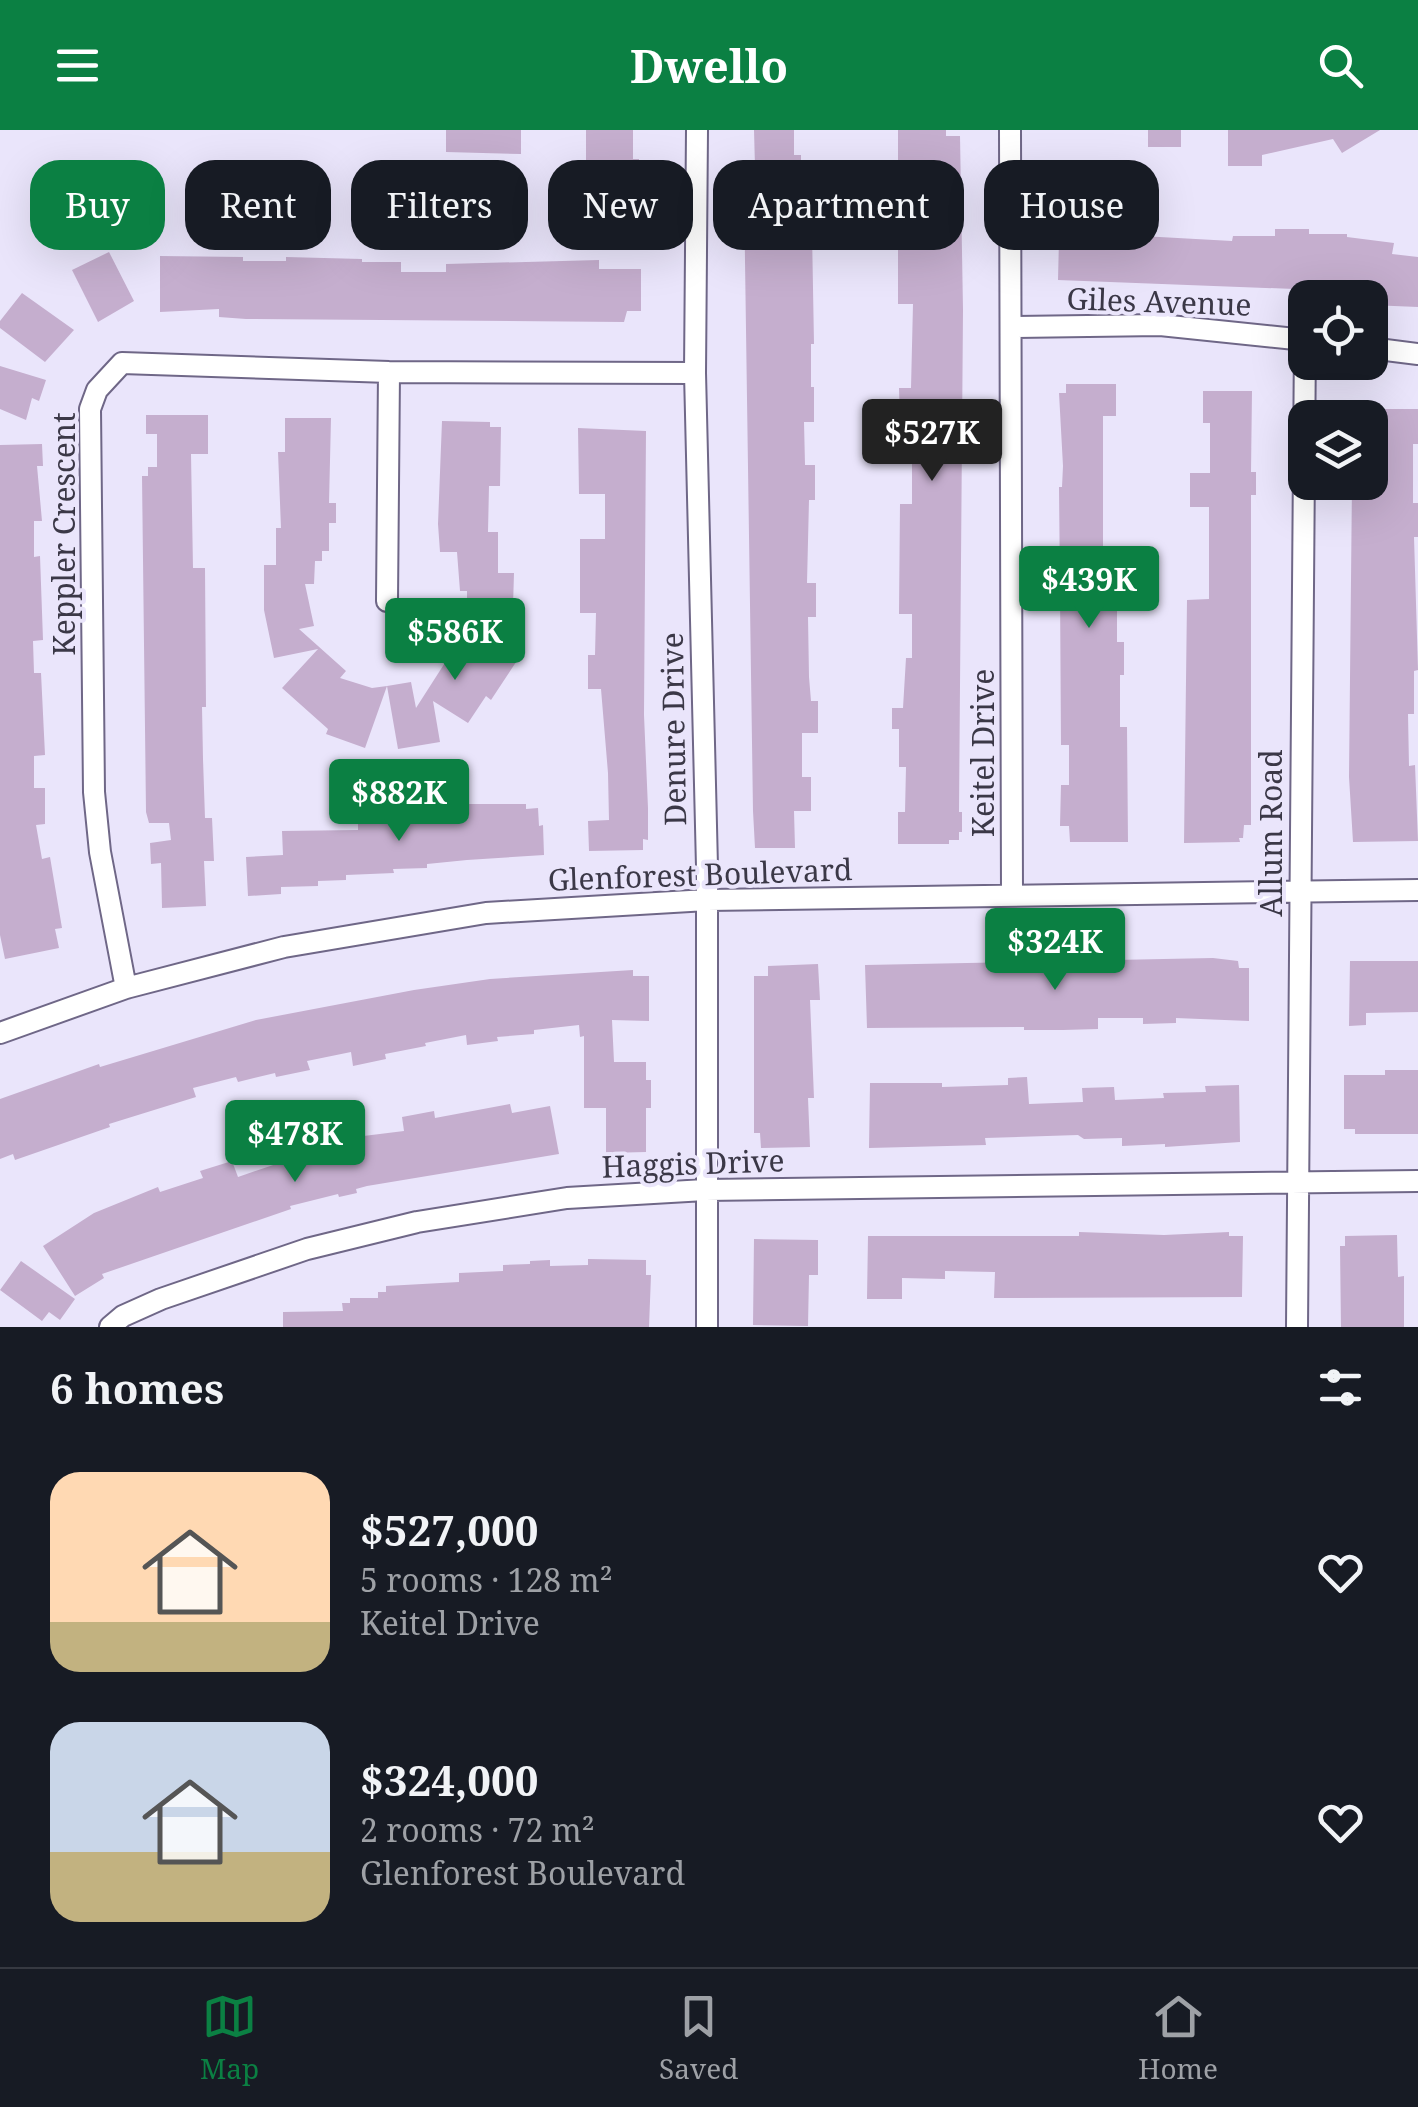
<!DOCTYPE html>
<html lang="en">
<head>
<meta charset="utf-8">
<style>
  body { margin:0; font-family:"Noto Serif",serif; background:#20242c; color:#f1f3f6; height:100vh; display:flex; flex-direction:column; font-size:38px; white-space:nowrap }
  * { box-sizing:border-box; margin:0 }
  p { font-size:32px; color:#9ea1a6 }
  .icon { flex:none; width:55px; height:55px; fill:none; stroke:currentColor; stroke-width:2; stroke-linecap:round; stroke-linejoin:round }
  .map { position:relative; height:1197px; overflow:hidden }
  .sheet { display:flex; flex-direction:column; background:#171b24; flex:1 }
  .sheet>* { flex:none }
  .banner { position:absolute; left:30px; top:30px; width:1360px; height:90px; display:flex; gap:20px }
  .buttons { position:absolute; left:1288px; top:150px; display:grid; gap:20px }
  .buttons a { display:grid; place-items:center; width:100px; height:100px; border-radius:20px; background:#171b24; box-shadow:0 10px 40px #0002; font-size:50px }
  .price { position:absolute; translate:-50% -85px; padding:0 22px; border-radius:10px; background:#0b8043; color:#fff; font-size:32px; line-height:65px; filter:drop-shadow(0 2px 5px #0008) }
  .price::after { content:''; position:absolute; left:50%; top:60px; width:30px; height:22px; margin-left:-15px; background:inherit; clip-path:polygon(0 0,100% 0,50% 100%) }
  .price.active { background:#222; color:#fff }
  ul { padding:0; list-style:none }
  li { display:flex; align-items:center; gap:30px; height:250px; padding:0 50px }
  li span { display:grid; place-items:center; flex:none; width:280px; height:200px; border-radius:30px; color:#555 }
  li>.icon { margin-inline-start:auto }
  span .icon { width:120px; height:120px; fill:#fffc; stroke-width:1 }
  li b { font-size:42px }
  h2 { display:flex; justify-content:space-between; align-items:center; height:120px; padding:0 50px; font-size:42px }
  .tag { padding:0 35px; border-radius:30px; background:#171b24; box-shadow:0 10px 40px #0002; font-size:35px; line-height:90px }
  .tag.active { background:#0b8043; color:#fff }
  header { display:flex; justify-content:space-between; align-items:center; height:130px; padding:0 50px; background:#0b8043; color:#fff; font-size:45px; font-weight:700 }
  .tab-bar { display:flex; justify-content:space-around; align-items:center; height:140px; border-top:2px solid #363941; background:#171b24; font-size:28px; color:#9ea1a6 }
  .tab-bar a { display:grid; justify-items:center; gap:5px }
  .tab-bar .active { color:#0b8043 }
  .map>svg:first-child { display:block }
  .building { fill:#c5aece }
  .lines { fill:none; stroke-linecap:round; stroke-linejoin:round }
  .street-casing { stroke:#6f6787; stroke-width:24 }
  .street { stroke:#fff; stroke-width:20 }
  .labels { text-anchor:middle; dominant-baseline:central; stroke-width:8; stroke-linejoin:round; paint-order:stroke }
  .street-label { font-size:30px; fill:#3b3847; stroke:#eae5fb }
</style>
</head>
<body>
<header><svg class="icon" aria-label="menu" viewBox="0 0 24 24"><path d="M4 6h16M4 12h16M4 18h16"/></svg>Dwello<svg class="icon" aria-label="search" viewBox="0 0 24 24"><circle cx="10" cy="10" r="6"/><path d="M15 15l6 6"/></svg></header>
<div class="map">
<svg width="1418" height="1197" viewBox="0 0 1418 1197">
  <rect width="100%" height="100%" fill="#eae5fb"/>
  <path class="building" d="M446 0H521V24L446 22Z
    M586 0H633V29H639L640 98 590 97 588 54H577L576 32H586Z
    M754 0H794V25H801V58H786L787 102H812L814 214H811V257H814V292H804L805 335H815V370H809L807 453H816V487H808L809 547 811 571H818V603H802V647H811V681H794L795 718H755L753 681 744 62 745 38 755 37Z
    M898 0H946V6H960L963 180 959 682H962V702H959V710H949V714H898V682H905L906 637H899V599H892V578H903L906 528H912V484H899L900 374H912V330H905V290H900L899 258H911L913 174H898Z
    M1148 0H1181V17H1148Z
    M1228 0H1380L1342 23 1333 9 1262 25V36H1228Z
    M1275 99H1309V104H1347V107L1394 113 1392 124 1418 127V177L1370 175V168L1326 167V163L1319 160 1058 150 1059 110H1105V104L1232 111 1233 106H1275Z
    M109 122 134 171 98 192 72 140Z
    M160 126 243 127V131H286V127L362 129V132H401V142H446V134L599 130V139H641V181H627L624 192 246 189 219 187V179L160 182Z
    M22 163 74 200 45 232 0 198V191Z
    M0 236 46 250 39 271 32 268 26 290 0 279Z
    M1066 254H1116V286H1103V464H1117V512H1124V545H1120V597H1127L1128 712H1070L1069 696H1060L1061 655H1069V615H1061L1060 458 1059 357H1062L1063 336 1059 263H1066Z
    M1203 261H1252L1251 342H1256V365H1251V695H1244L1243 708H1239L1240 712 1184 713 1187 470 1209 469V377H1190V343H1210V293H1203Z
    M1370 279H1418V314H1413V373H1418V407H1414L1418 540 1414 541V584H1408L1409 636 1415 635 1418 711 1353 712 1349 647 1352 352H1370Z
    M146 285H208V324H191L193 438H205L206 577H202L203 629 205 688H212L214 731H204L206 776 162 778 161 733 151 734 150 713 171 710 169 693H149L146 682 142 346H148V337H157V304H146Z
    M285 288H331L329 373H336V393H329V421H322V431H315L314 454H305L314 496 299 499 346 541 340 548 372 558 387 556 365 618 326 604 328 599 282 558 318 519 274 528 264 480V435H276V398H281L278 322H285Z
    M442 291 490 292V297H501L500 356H489L488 402H498V443H514L513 476 467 475V461H460L457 422H440L438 394Z
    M578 298 646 301 644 585 648 678V710L643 709V720L589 721 588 691 609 690 608 643 601 559H588V525H595L596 483H580V409H605V364H579Z
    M42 314 43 336H37L42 391H34V427L40 426 43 510 33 511 34 543H41L45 625 34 626V658H45V694L36 695 42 729 50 727 62 798 55 799 59 818 5 829 0 805V315Z
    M468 483 517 511 513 518 522 523 491 570 486 566 468 593 433 571 440 612 398 619 387 556 411 552 416 578 457 514 452 511Z
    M465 674H526V679L538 678 539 696 543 695 544 725 467 730 427 734V738L393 739 394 743 346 745V750L318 751V756L281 757V764L248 766 246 727 283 725 282 701 358 700V685L398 683V677Z
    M1213 828 1238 831 1239 838H1249V891L1176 888V893L1143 894V888H1098V899L1063 900H1024V897L867 898 865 835Z
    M1350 831H1418V882L1366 883V895L1349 896Z
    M818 834 820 870H810L814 968H808L810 1017 761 1018 760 1003H754V846H768V836Z
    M633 840V846H649V891L612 890 614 932H646V950H651V978H646V1022L606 1023V978H584V906L580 907 579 895 534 900V904L497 907 498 911 467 915 466 905 425 913 426 916 385 924 386 929 353 936 351 922 307 931 310 940 276 947 275 943 238 952 236 947 193 958 196 967 109 994 110 997 15 1030 13 1024 0 1029V969L99 934 100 937 256 890 414 860 490 849Z
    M1385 940H1418V1004H1355V999H1344V945H1385Z
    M1027 947 1029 974 1083 972 1082 958 1114 957 1115 970 1164 968 1163 963 1206 962 1205 956 1239 955 1240 1012 1165 1017V1014L1122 1016V1008L1084 1009 1078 1005 985 1008 986 1015 869 1018 870 953H942V957L1008 955V948Z
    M510 974 512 983 550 976 559 1024 367 1056 356 1059 357 1063 339 1067 338 1064 290 1076 291 1079 253 1092 102 1144 104 1148 75 1166 43 1116 94 1083 158 1057 160 1062 203 1048 200 1041 232 1031 238 1047 285 1031 281 1016 314 1008 315 1012 404 1001 402 987 434 981 435 988Z
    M1079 1102 1164 1105 1229 1102V1106H1243L1242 1167 994 1168 995 1142 945 1141V1149L902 1148V1169H867L868 1106H1079Z
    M1397 1105 1398 1147 1404 1146V1197H1341L1340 1116H1345V1106Z
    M754 1109 818 1110V1145H809L808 1196 753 1195Z
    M588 1129 646 1130V1145H651L649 1197H283V1182L343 1181 342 1173H350V1168H378V1162H386V1156L459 1152V1143L503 1141V1135L530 1134V1131L550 1130V1136L588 1135Z
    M21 1131 75 1169 60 1190 49 1182 42 1191 0 1160Z"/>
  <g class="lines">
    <defs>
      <path id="street" d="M697 0 695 243 707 737V1197
        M1010 0 1012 765
        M1011 197 1160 195 1305 210
        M1370 218 1418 224
        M387 471 389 242
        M126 858 100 722 94 662 90 279 97 260 122 233 389 242 695 243
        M0 903 126 858 284 817 486 783 707 770 1418 760
        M110 1197 123 1186 161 1169 307 1119 417 1092 567 1068 705 1060 1418 1051
        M1297 1197 1305 210"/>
    </defs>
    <use href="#street" class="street-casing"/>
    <use href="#street" class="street"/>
  </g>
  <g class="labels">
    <g class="street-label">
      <text transform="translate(1159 171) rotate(2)">Giles Avenue</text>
      <text transform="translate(63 404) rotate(-90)">Keppler Crescent</text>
      <text transform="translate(673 599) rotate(-91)">Denure Drive</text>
      <text transform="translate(982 623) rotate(-90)">Keitel Drive</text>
      <text transform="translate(1270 703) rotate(-90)">Allum Road</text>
      <text transform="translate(700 744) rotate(-2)">Glenforest Boulevard</text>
      <text transform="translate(693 1033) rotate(-2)">Haggis Drive</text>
    </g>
  </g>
</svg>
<div class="buttons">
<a><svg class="icon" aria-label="locate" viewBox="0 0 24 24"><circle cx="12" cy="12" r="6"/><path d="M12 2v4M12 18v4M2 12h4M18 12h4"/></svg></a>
<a><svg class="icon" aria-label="layers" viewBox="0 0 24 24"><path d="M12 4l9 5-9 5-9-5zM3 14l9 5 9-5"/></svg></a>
</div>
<b class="price active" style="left:932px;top:354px">$527K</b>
<b class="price" style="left:1089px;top:501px">$439K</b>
<b class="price" style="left:455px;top:553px">$586K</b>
<b class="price" style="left:399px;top:714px">$882K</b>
<b class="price" style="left:1055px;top:863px">$324K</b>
<b class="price" style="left:295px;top:1055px">$478K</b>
<div class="banner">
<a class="tag active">Buy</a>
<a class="tag">Rent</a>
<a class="tag">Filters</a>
<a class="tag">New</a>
<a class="tag">Apartment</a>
<a class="tag">House</a>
</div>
</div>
<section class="sheet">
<h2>6 homes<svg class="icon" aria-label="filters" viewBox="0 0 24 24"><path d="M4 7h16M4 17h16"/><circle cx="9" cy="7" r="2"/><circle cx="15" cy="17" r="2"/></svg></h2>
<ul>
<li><span style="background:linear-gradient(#ffd9b3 75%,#c2b280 0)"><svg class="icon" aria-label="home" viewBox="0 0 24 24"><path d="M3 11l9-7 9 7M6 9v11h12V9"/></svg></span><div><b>$527,000</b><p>5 rooms · 128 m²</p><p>Keitel Drive</p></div><svg class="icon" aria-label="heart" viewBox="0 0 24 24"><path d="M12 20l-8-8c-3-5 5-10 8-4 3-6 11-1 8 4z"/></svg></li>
<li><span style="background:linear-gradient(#c9d6e8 65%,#c2b280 0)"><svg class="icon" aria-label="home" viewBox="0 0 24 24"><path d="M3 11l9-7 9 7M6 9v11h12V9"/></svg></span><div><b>$324,000</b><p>2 rooms · 72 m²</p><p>Glenforest Boulevard</p></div><svg class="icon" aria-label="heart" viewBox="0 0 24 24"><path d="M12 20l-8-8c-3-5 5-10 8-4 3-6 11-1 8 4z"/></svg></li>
</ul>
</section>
<nav class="tab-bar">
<a class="active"><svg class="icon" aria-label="map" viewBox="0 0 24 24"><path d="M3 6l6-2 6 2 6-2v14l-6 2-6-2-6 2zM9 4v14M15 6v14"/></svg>Map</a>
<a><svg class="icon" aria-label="saved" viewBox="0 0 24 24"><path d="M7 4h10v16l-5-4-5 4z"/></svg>Saved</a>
<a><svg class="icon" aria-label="home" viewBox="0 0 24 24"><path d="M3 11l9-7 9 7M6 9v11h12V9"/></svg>Home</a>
</nav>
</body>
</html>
